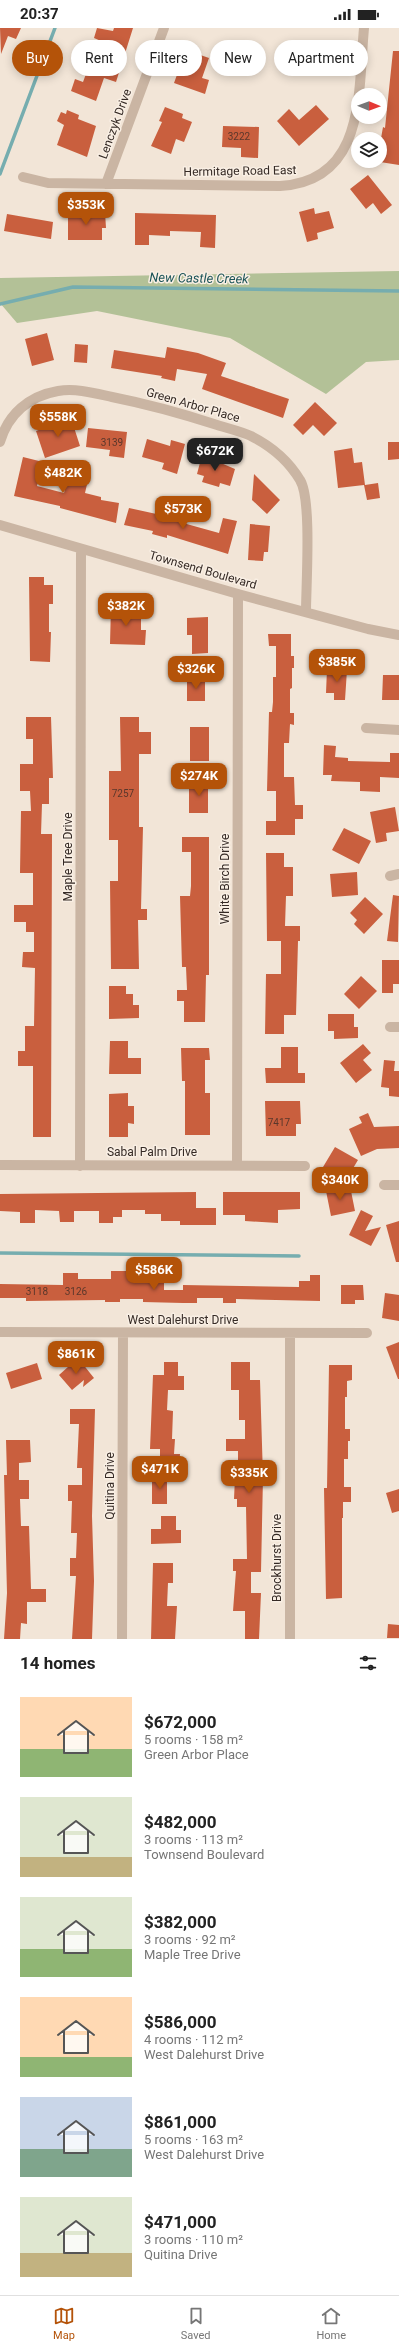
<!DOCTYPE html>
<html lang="en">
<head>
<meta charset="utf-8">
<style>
  body { margin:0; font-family:Roboto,sans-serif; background:#f2f2f2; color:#222; height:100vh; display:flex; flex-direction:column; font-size:15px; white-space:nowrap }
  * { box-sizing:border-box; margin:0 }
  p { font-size:13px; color:#767676 }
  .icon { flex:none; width:22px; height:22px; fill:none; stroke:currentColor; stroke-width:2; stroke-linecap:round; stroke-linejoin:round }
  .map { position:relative; height:1611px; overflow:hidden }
  .panel { display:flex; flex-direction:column; background:#fff; flex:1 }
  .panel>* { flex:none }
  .guide { position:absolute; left:12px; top:12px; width:375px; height:36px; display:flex; gap:8px }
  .needle { width:26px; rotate:91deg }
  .fabs { position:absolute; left:351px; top:60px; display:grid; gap:8px }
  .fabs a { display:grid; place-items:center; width:36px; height:36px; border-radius:50%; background:#fff; box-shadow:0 2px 10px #0003; font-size:20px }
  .price { position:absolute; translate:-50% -34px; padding:0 9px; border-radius:8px; background:#b45309; color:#fff; font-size:13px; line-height:26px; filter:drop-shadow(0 1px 2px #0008) }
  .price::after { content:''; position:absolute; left:50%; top:24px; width:12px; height:9px; margin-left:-6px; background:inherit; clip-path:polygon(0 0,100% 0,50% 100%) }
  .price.active { background:#222; color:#fff }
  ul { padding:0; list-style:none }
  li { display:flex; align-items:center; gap:12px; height:100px; padding:0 20px }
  li span { display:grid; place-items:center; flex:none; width:112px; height:80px; border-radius:0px; color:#555 }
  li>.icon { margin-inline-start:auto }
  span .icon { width:48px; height:48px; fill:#fffc; stroke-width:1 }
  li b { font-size:17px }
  h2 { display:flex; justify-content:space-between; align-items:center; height:48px; padding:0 20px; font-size:17px }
  .pill { padding:0 14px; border-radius:18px; background:#fff; box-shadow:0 2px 10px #0003; font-size:14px; line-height:36px }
  .pill.active { background:#b45309; color:#fff }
  .status { display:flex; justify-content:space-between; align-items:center; height:28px; padding:0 20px; background:#fff; direction:ltr }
  .status svg { height:11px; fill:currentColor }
  .tab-bar { display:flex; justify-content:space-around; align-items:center; height:56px; border-top:1px solid #e0e0e0; background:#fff; font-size:11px; color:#767676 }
  .tab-bar a { display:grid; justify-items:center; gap:2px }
  .tab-bar .active { color:#b45309 }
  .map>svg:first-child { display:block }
  .green { fill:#b3c197 }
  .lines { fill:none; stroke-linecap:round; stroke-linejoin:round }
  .stream { stroke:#76adaf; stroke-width:3.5 }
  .building { fill:#c95f3e }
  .minor { stroke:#cab5a3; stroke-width:10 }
  .labels { text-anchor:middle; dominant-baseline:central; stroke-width:3; stroke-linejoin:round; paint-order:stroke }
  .number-label { font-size:10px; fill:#5a372b }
  .street-label { font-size:12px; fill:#352a25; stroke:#f9efe4 }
  .water-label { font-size:13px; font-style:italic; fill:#1a5357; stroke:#f9efe4 }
</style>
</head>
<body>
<div class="status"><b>20:37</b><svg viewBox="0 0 49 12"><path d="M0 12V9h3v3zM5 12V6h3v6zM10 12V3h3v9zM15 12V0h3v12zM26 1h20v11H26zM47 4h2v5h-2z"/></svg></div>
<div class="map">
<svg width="399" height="1611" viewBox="0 0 399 1611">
  <rect width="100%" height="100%" fill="#f2e5d7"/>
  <path class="green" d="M399 243V332L366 334 326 366 230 310 97 283 17 295 0 275V250Z"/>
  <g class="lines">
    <path class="stream" d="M0 146 55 0
      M0 276 73 259 399 263
      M0 1225 299 1228"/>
  </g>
  <path class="building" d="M0 0H21L16 11 8 8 1 26Z
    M97 0 113 3 114 0H133L116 54 104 50 96 73 71 63 75 51 83 54 90 35 92 36 101 13 94 10Z
    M186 22 209 30 202 50 209 52 205 66 174 55Z
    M393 23H399V137L380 134V116L383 99 385 100Z
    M316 77 329 91 299 118 277 93 289 81 299 92Z
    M165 79 183 86 182 90 192 94 184 114 176 111 171 126 151 118 162 94 159 93Z
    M67 82 79 87 78 91 96 98 87 129 57 117 64 97 57 93 61 84 66 86Z
    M223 98 259 99 258 130 241 129V120L222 119Z
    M368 147 392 177 381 186 373 175 366 181 350 161Z
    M314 180 315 186 329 183 334 200 317 205 318 211 307 214 299 184Z
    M90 184H105L106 200H102V212H68V187L90 186Z
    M135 185 216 187 215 220 200 219 201 204 170 203V208L149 207V217H135Z
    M7 186 53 194 51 211 4 203Z
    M47 305 54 332 32 338 25 311Z
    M75 316 88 317 87 335 74 334Z
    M167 319 198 325 226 335 221 348 289 371 283 390 202 361 207 346 177 341 175 353 161 350 162 348 111 340 114 322 165 330Z
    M315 374 337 395 324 408 313 397 303 407 293 397Z
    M71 390 80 418 45 430 36 403Z
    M88 400 127 404 124 430 109 428 110 422 86 419Z
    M147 411 170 418 171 412 185 416 177 446 162 441 164 435 142 429Z
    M388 414H399V431L388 432Z
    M352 420 354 435 362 434 365 457 378 455 380 470 367 472 364 457 338 460 334 423Z
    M202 427 235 441 230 458 220 455 219 459 202 454 204 448 197 446Z
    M23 429 43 434 37 458 64 465 68 447 88 452 85 465 101 469V472L119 475 116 495 60 480V478L14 468Z
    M254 446 280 472 267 486 252 472Z
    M129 480 184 492 183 495 219 505 223 490 237 493 228 526 167 507V510L152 506 153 503 124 497Z
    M250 496 270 498 268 524H264L263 533 248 532Z
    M29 549H44V557H53V576H49V604H51L50 634 30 633Z
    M111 578H135V588H141V602H146L145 617 110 616Z
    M208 589V625L192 626V607H187V590Z
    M268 606H291V628H294V640H292V660L290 661V685H294V697L290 696 289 715H284V749H294L295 777H303V791H295V807H266V793H276V763H267L269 684H272L273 674V649H276V618H269Z
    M327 641 347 642 345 672H334V665H326Z
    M383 647H399V672H382Z
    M187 651H205V673H187Z
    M26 689H51L53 750H49V776H42L41 806H52L51 1109H33V1038H18V1023H25V998H34L35 940 22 939 23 924H34V904H26V894H14V877H33V845H20L21 783H31L30 763H20V736H33V711H26Z
    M120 689H139V704H151V726H139V799H143L141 881H147V892H138L139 941H111L110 853H118V812H109V743H121Z
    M190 699H209V733H190Z
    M324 717 336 718 335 729 348 730V733L390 734V725H399V750L380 749V764L360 763V754L331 753 332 747H323Z
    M208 752V785H189V753Z
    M395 779 399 803 386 805 387 813 376 815 370 784Z
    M344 800 371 813 359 836 332 822Z
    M182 809H209V947H206L205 994H184V973H177V962H187L186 939H182L180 868H190L191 858V824H182Z
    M266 825H284V839H293V868H286L285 898H300V913H298L296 987H284V1006H265L266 946H281V913H267Z
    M357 844 358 867 332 869 330 846Z
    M393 867 399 868 398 914 387 913Z
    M365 869 383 886 364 906 354 896 357 892 350 885Z
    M382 932H399V956H393V965H382Z
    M361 948 377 963 359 981 344 966Z
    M109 958H126V966H133V977H139V990L109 991Z
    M328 986H354V999H358V1010L334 1011V1003H328Z
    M110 1013H128V1030H141V1046H109Z
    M363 1016 371 1025 363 1032 372 1042 356 1055 340 1035Z
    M281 1019H298V1045H305V1055H266L265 1040H281Z
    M181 1020H209L210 1032H205V1065H210V1107H185V1053H182Z
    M384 1032 395 1033 394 1043H399V1069L389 1068V1060L381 1059Z
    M128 1065V1078H134V1096L128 1095V1109H109V1066Z
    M265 1073H300L301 1096H296V1108H266Z
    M368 1085 374 1099 399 1098V1120L377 1121 361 1128 349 1101 362 1095 359 1089Z
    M335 1119 358 1132 346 1152 323 1139Z
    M350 1158 355 1183 331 1188 326 1163Z
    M196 1164V1180H216V1197H180V1193H161V1186H145V1182H122V1189H113V1195H99V1183H74V1194H60L59 1183 35 1182V1195H20V1184L0 1183V1166Z
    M223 1164H300V1181L278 1182V1195L245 1193V1187H223Z
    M361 1182 373 1188 365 1203 381 1199 371 1218 349 1207Z
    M399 1193V1234H396L386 1197Z
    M111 1243H133V1248H164V1262H183V1257L299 1259V1253H310V1247H320V1273L236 1271V1275H223V1270H197V1275H183L143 1274V1271H120V1274H105V1272L26 1273V1270H0V1256L63 1257V1245H78V1251H111Z
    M341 1257H363L364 1272H355V1276H341Z
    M385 1265 399 1267V1293L382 1290Z
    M399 1314V1351H398L386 1319Z
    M78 1330 94 1350 83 1359 84 1352 72 1362 59 1347Z
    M164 1334H178V1348H184V1362H168L167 1382 173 1383 172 1411H175L174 1426H180L179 1439 160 1438V1421H150L153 1347H164Z
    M231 1334H250V1352H260L263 1449 261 1544H251V1565H261L259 1611H245V1583H233L236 1543H233V1531H247L246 1479H237V1471H234L235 1449H238V1423H226V1411H245V1392H239V1362H231Z
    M37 1335 42 1351 11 1361 6 1345Z
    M329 1337H352V1352L347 1353V1369H345V1401H350V1413H348V1431H344V1459H351V1474H343V1490H342V1570L326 1571 324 1460H327Z
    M70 1381H95L92 1488 94 1553 92 1611H72L76 1548H70V1530H76L77 1505H71L72 1473H68V1457H82V1440H77L79 1396H70Z
    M6 1412H30L31 1434 19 1435V1452H29V1471H20L21 1498H29L31 1561H46V1574H27V1596L21 1595 20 1611H4L7 1565 4 1447H7Z
    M152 1447H167V1476H152Z
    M399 1461V1483L392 1485 386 1465Z
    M161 1488H176V1502H181V1515L151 1516V1501H161Z
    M153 1535H173V1555H168L167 1578H177L175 1611H151Z
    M388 1596 399 1597V1610H387Z"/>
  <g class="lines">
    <path class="minor" d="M23 149 48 155 280 158C366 153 358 64 364 0
      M106 156 164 0
      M0 414C8 386 29 368 58 363 76 360 94 365 112 369 147 376 180 385 214 396 226 400 240 403 251 408 271 418 288 432 300 452 312 471 306 557 306 584
      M0 497 238 566 368 601 399 607
      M366 700 399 702
      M390 848 399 846
      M390 999H399
      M0 1137 305 1138
      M237 1137 238 566
      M80 1138 81 521
      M384 1157H399
      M0 1304 367 1305
      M290 1305V1611
      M122 1611 123 1305"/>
  </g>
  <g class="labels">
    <g class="number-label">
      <text x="239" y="108">3222</text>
      <text x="112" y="414">3139</text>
      <text x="123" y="765">7257</text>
      <text x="279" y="1094">7417</text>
      <text x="37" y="1263">3118</text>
      <text x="76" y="1263">3126</text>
    </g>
    <g class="street-label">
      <text transform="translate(115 96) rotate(-70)">Lenczyk Drive</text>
      <text transform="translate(240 143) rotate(-1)">Hermitage Road East</text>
      <text transform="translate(193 377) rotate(16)">Green Arbor Place</text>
      <text transform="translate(203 542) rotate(16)">Townsend Boulevard</text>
      <text transform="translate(68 829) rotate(-90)">Maple Tree Drive</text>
      <text transform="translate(225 851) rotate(-90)">White Birch Drive</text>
      <text x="152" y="1124">Sabal Palm Drive</text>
      <text x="183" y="1292">West Dalehurst Drive</text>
      <text transform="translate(110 1458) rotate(-90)">Quitina Drive</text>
      <text transform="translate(277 1530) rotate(-90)">Brockhurst Drive</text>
    </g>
    <g class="water-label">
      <text transform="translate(199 250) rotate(1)">New Castle Creek</text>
    </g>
  </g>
</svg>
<div class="fabs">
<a><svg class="needle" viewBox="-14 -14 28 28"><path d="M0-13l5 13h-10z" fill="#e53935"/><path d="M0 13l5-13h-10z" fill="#767676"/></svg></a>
<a><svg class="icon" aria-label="layers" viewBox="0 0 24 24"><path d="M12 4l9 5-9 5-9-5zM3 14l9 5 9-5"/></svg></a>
</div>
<b class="price" style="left:86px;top:198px">$353K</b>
<b class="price" style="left:58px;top:410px">$558K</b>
<b class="price active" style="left:215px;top:444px">$672K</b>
<b class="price" style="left:63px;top:466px">$482K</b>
<b class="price" style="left:183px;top:502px">$573K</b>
<b class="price" style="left:126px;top:599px">$382K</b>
<b class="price" style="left:337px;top:655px">$385K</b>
<b class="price" style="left:196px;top:662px">$326K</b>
<b class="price" style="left:199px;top:769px">$274K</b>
<b class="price" style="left:340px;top:1173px">$340K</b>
<b class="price" style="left:154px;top:1263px">$586K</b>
<b class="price" style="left:76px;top:1347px">$861K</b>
<b class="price" style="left:160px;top:1462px">$471K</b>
<b class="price" style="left:249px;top:1466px">$335K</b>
<div class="guide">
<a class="pill active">Buy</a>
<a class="pill">Rent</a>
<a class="pill">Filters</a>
<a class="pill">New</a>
<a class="pill">Apartment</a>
</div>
</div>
<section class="panel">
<h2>14 homes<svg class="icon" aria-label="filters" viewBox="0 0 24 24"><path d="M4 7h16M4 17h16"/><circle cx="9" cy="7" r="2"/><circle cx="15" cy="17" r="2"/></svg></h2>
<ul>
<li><span style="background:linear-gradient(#ffd9b3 65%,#8fb573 0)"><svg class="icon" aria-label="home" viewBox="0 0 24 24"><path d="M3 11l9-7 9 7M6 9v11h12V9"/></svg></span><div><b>$672,000</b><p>5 rooms · 158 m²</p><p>Green Arbor Place</p></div></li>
<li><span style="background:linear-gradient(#dfe7d0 75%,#c2b280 0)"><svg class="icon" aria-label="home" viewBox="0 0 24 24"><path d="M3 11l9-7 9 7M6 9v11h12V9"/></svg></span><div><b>$482,000</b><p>3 rooms · 113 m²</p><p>Townsend Boulevard</p></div></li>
<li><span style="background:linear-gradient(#dfe7d0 65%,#8fb573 0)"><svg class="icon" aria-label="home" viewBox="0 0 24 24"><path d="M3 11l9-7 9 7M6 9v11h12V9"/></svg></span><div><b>$382,000</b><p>3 rooms · 92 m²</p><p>Maple Tree Drive</p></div></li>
<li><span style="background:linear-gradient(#ffd9b3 75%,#8fb573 0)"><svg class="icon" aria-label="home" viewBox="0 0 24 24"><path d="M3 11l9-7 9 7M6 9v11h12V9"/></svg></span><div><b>$586,000</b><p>4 rooms · 112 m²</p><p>West Dalehurst Drive</p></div></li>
<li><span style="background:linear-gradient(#c9d6e8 65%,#7fa58c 0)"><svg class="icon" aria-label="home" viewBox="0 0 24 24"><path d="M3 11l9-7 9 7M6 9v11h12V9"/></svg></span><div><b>$861,000</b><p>5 rooms · 163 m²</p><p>West Dalehurst Drive</p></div></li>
<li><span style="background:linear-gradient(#dfe7d0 70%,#c2b280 0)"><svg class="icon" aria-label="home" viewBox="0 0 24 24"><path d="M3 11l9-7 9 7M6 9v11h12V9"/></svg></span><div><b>$471,000</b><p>3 rooms · 110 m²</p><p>Quitina Drive</p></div></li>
</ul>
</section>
<nav class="tab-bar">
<a class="active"><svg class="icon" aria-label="map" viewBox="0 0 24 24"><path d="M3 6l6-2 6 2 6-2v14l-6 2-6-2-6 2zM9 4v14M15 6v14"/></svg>Map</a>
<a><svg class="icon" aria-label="saved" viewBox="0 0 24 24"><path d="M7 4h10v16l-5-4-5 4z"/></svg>Saved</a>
<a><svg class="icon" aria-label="home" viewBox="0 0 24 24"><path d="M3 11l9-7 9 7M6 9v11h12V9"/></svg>Home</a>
</nav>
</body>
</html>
